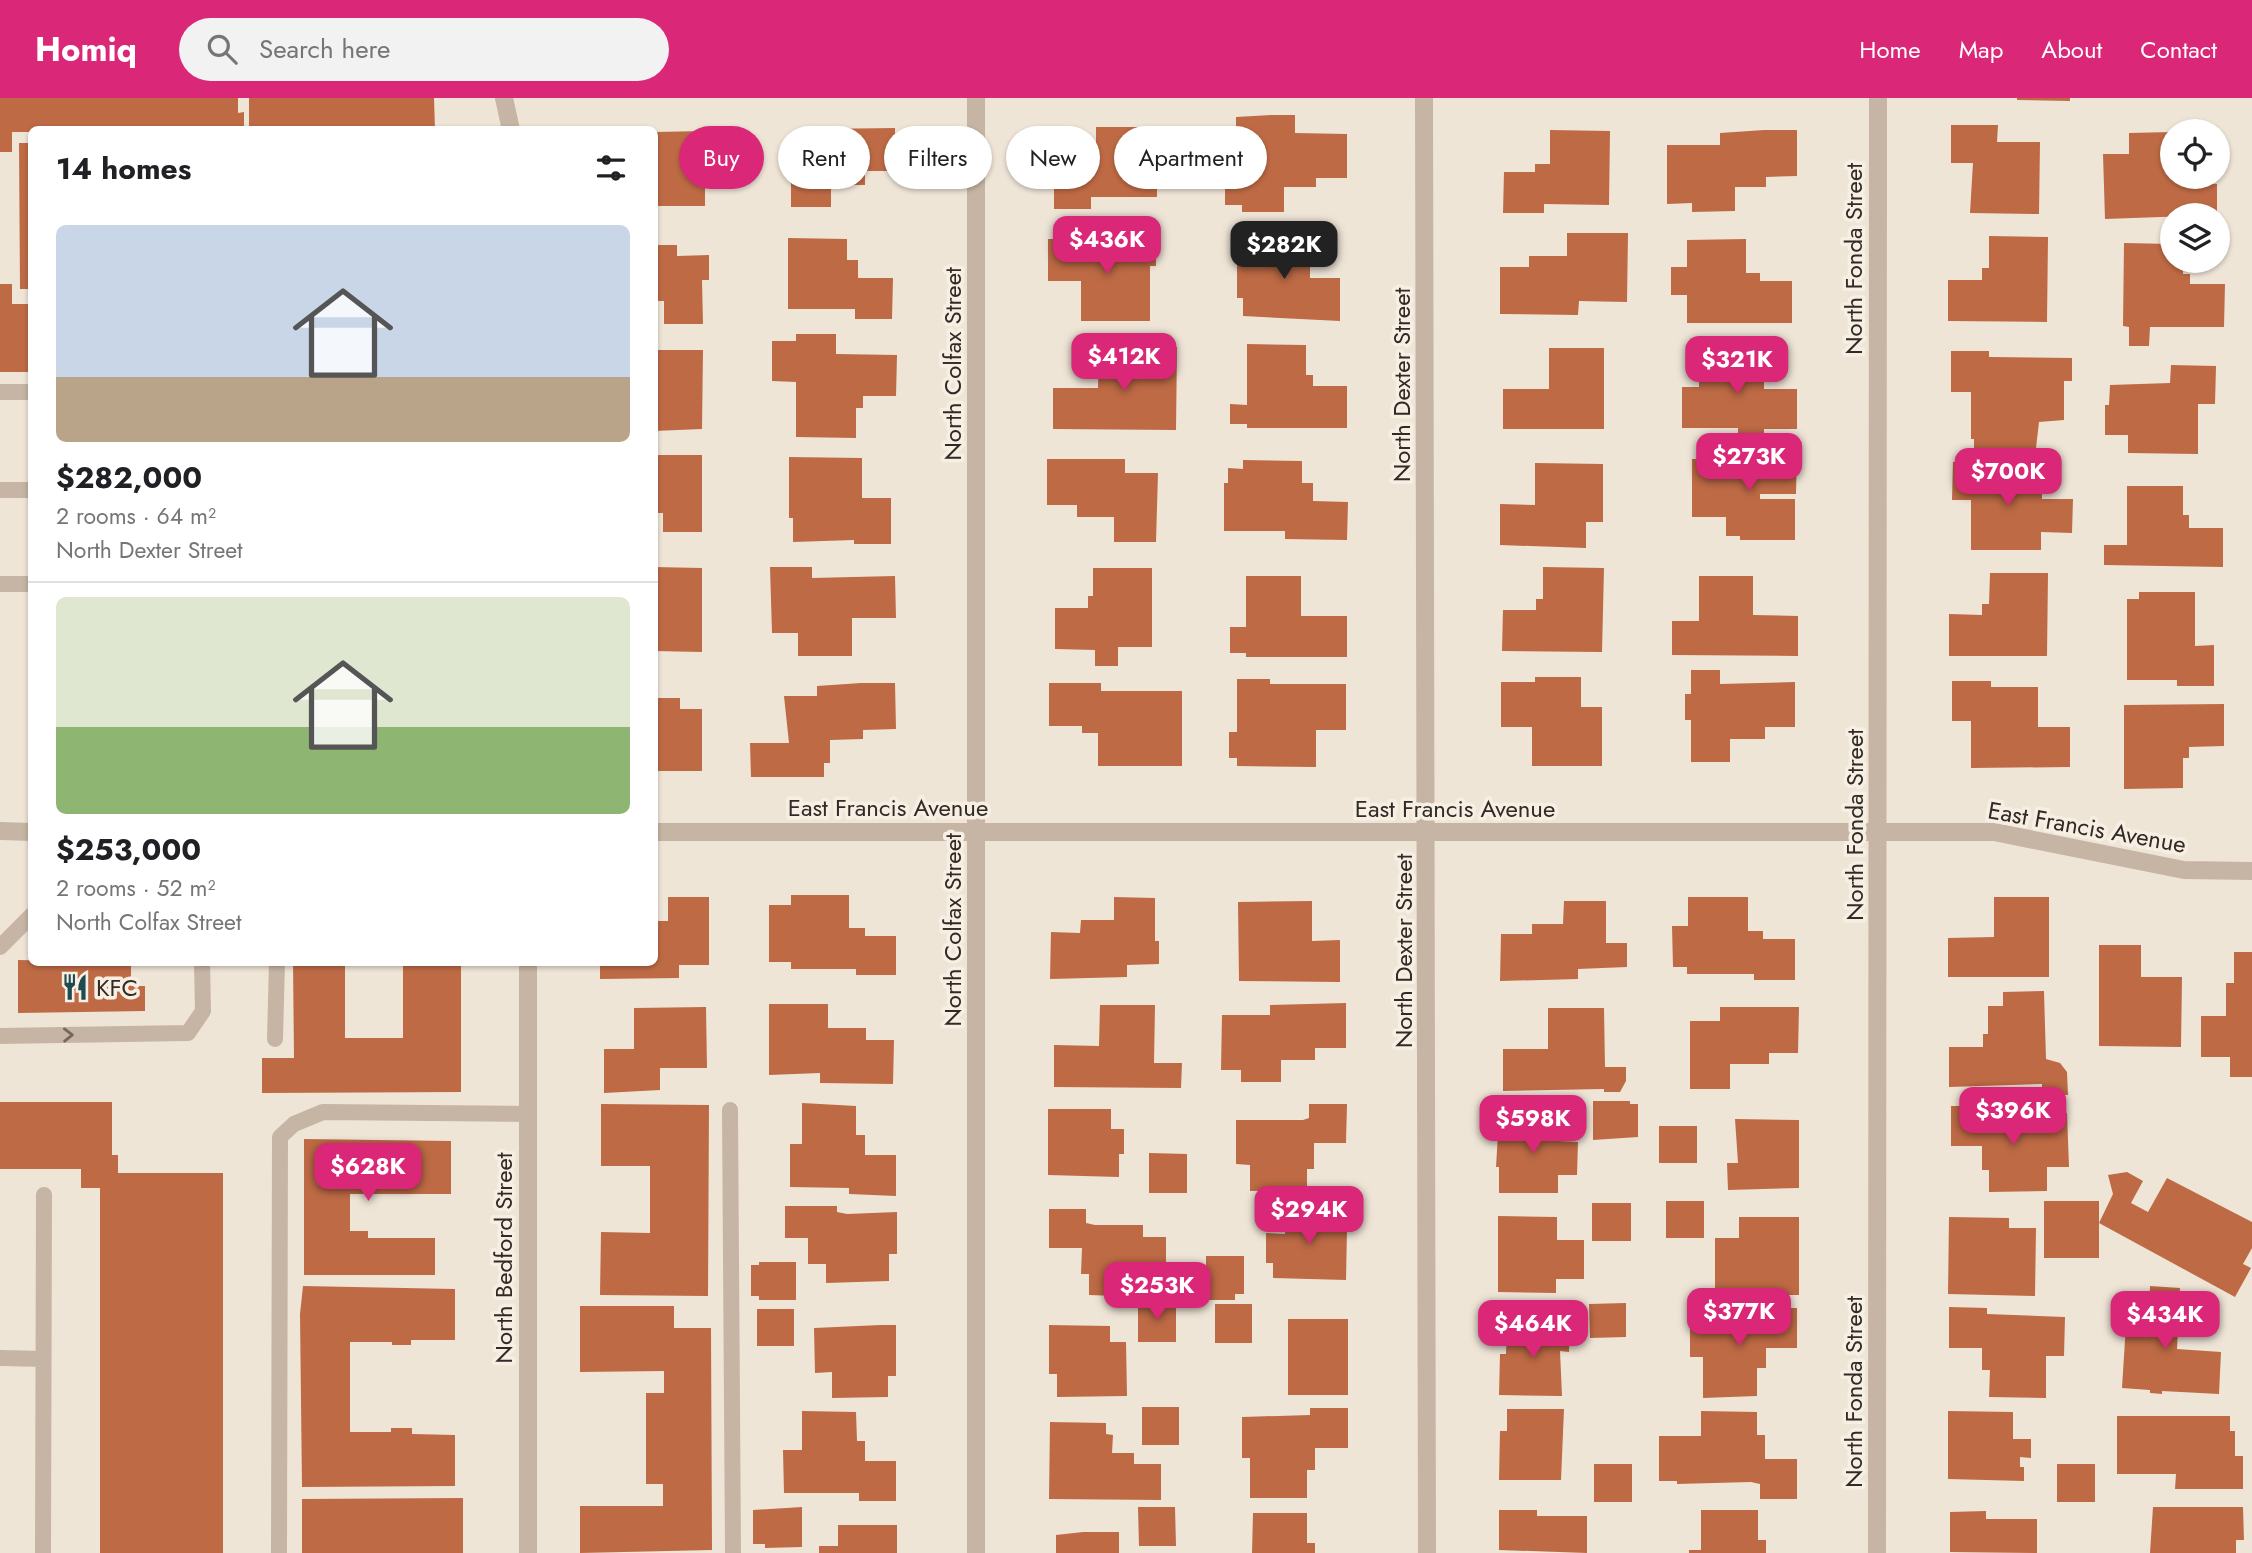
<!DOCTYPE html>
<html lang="en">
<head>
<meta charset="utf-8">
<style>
  body { margin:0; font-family:Jost,sans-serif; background:#f2f2f2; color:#202124; height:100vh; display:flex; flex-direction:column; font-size:26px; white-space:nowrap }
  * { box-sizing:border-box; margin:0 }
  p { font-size:23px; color:#757577 }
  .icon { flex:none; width:38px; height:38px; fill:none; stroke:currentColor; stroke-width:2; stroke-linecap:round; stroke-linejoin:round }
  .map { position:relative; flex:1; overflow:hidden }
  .side { position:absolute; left:28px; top:28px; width:630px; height:840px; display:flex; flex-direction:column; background:#fff; border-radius:10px; box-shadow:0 2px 5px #0004 }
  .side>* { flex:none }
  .banner { position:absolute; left:679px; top:28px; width:665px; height:63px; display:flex; gap:14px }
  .buttons { position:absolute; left:2160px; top:21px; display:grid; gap:14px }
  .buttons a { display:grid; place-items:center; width:70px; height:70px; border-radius:50%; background:#fff; box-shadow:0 2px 5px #0004; font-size:35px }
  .price { position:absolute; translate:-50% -60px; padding:0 16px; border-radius:14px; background:#db2777; color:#fff; font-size:23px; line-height:46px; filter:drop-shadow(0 2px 4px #0008) }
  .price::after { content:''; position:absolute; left:50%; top:42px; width:21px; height:16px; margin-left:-10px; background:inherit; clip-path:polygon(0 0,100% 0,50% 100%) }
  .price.on { background:#222; color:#fff }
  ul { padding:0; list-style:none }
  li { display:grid; align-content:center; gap:14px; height:371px; padding:0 28px }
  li+li { border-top:2px solid #e0e0e0 }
  li span { display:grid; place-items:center; height:217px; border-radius:10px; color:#555 }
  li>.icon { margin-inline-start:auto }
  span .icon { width:126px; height:126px; fill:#fffc; stroke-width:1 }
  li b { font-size:30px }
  h2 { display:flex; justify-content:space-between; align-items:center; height:84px; padding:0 28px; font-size:30px }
  .tag { padding:0 24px; border-radius:32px; background:#fff; box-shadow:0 2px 5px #0004; font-size:24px; line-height:63px }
  .tag.on { background:#db2777; color:#fff }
  header { display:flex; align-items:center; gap:42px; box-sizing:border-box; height:98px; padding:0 35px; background:#db2777; color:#fff }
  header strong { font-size:33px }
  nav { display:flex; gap:38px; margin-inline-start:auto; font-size:24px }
  .search { width:490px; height:63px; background:#f2f2f2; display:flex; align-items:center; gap:18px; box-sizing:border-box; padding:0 24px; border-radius:38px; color:#757577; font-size:26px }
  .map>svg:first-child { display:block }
  .building { fill:#be6a45 }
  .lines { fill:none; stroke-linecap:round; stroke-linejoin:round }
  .lane { stroke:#c6b5a4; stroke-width:16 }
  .street { stroke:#c6b5a4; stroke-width:18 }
  .oneway { stroke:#75695e }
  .labels { text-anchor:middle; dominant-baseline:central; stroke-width:7; stroke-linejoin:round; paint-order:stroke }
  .street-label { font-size:24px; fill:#322a25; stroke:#f7efe3 }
  .poi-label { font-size:24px; fill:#322a25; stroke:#f7efe3; text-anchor:start }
</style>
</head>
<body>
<header>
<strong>Homiq</strong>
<div class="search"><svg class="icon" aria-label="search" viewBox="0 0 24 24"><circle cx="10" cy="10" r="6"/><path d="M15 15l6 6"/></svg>Search here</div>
<nav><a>Home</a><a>Map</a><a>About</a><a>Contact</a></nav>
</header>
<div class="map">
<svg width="2252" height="1455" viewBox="0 0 2252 1455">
  <rect width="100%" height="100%" fill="#efe5d7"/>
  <path class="building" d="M0 0H238V15L244 14V32H32V34H12V54H0Z
    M249 0H434L435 32H249Z
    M2017 0H2070V3L2017 2Z
    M1271 17H1295V35L1347 36V80H1316V89H1284V114H1242V107H1225V47H1236V19Z
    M1951 27H1998L1997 44H2040L2039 116 1970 115 1973 65H1951Z
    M1096 29H1157V50H1175V86H1157V99H1091V111H1054V67H1087V50H1096Z
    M895 30V73H865V87H831V109H791V67H785V42H818V31Z
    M1550 32 1610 33 1609 107 1544 106V115H1503L1504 74H1535V66H1550Z
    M1764 32H1797V78L1766 79V89H1735V113L1692 114V105L1667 106V47H1720V35Z
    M705 33V108H654V34Z
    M2172 34V79H2194V84L2217 86V117L2105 121 2103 56H2129V35Z
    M19 45H32V191H20Z
    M1567 135H1628L1627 204 1579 203 1578 217 1500 216V169H1529V158H1567Z
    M1989 138 2048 139 2047 224 1948 223V182H1982V170H1989Z
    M788 140 847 141V162H858V180H893L892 221H855V211H788Z
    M1237 140H1310V180H1340V223L1243 218V200H1237Z
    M1048 141H1156V168H1150V223H1081V183H1048Z
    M1746 141V175H1760V183H1792V225H1687V197H1671V169H1687V142Z
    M2124 145 2172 146V163H2183V176H2190V186H2225L2224 229H2150L2149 248H2129V229L2123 228Z
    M654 147H677V158L709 157V182H702L703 226H664V203H654Z
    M0 186H12V206H32V274H0Z
    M796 236H836V256L897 257 896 298H863V310H856V340L796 339V284L772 283V243H796Z
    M1247 246 1306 247V277H1313V288H1347V330H1247V326H1230V306L1247 307Z
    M1099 249H1177L1176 332 1053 331V290H1098Z
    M1549 250H1604V331H1503V291H1549Z
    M1758 250V279H1764V291H1797V331H1764V342H1738V330H1682V289H1699V251Z
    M654 252H703L702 331 654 333Z
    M1951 253H1989V259L2072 260V283H2064V322L2039 324 2036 350H1974V341H1971V294H1951Z
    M2171 267 2216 268 2215 306H2198V356L2128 355V337H2105V307H2109L2110 287 2170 285Z
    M1754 349 1797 350 1796 396H1760V401H1795V442H1740V438H1726V419H1692V361L1754 362Z
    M654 357H702V434H663V415H654Z
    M789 359 862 360V400H891V446H854V442L793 444V420H789Z
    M1047 361H1125V375H1158L1156 444H1114V419H1077V407H1047Z
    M1243 362 1302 363V385H1313V403L1348 404 1347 442 1285 441V433H1224V385H1228V370L1243 371Z
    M1953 364H1999L1998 381H2042V401H2073L2072 435 2041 434V452H1971V402H1952Z
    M1535 365 1603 366V424H1586V450L1500 447V406L1535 407Z
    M2127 388H2183V417H2189V430H2223V469L2104 467V447H2127Z
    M654 469 702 470V554L654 553Z
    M770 469H812V480L895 478 896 520H852V558H798V535H772Z
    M1543 469 1604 470 1602 554 1502 553 1503 512H1536V501H1543Z
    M1093 470H1152V549H1118V568H1095V552L1055 551V510H1088V498H1093Z
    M1990 475H2048L2047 558H1949V516L1982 517V506H1989Z
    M1246 478H1301V518H1347V559H1246V555H1230V529H1246Z
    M1699 478H1753V517L1798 518V558L1672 557V523H1699Z
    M2139 494H2195V548L2214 547V588H2177V582H2127V501H2139Z
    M1691 572H1720V586L1795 584V629H1765V641H1730V664H1691V622H1685V596H1691Z
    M1535 579H1581V609H1602V668H1532V629H1501V584H1535Z
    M1237 581H1270V586H1346V632H1316V669L1237 668V660H1229V634H1237Z
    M1952 583H1991V589H2038V629H2070V669L1971 670V623H1952Z
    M861 585H895L896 631 863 632V641L830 642V665H824V679H751L750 645H789L784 598H817V588Z
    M1049 585H1101V593H1182V668H1098V635H1082V628H1049Z
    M654 600H680V611H702V673H654Z
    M2224 606V648L2189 649V660H2183V690L2124 691V607Z
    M791 797H849V830H865V838H896V877H856V871H791V864H769V807H791Z
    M668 799H709V867H679V880L600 881V864H654V823H668Z
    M1114 799 1155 800V843H1159V866L1127 867V879L1050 881 1051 834 1080 835 1081 822H1114Z
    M1688 799H1748V833H1763V841H1795V882H1754V876H1687V869H1673L1672 828H1688Z
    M1994 799H2049V879H1948V840L1994 839Z
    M1312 803V843L1340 842V884L1239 883 1238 804Z
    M1564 803H1606V845H1627V869L1578 871V881L1500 883 1501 836H1532V826H1563Z
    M2099 847H2141V879H2182L2181 949 2099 948Z
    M2234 854H2252V979H2230V959H2201V918H2226V885H2234Z
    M18 862 131 864V888H145V913L18 915Z
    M293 864H345V940H403V864H461V994L262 995V960H294Z
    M2044 893 2046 961 2060 965 2067 974 2068 997H2042V986L1949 989V949H1983V936H1988V908H2003V894Z
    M1346 905V950H1315V962H1281V984H1241V972H1221L1222 917H1270V907Z
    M769 906H828V930H866V942H894L893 986 820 985V975L769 977Z
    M1100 907H1155L1154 965H1182L1181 990 1054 989V947L1099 948Z
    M706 909 707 970H660V992L604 995V951H634V910Z
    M1720 909H1799L1798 955H1769V966H1730V991H1690V923H1720Z
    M1548 910H1604L1605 969H1626V983L1620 994H1604V991L1503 993V951H1548Z
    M1593 1003H1630V1006H1638V1039L1593 1042Z
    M0 1004H112V1057H118V1075H223V1455H100V1090H81V1071H0Z
    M802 1005 856 1008V1037H865V1057H896V1098L849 1096V1090L790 1089V1046H802Z
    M601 1006 709 1007 708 1198 600 1197 601 1134 650 1135V1068H601Z
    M1309 1006H1347L1346 1045H1314V1071H1307V1092L1250 1093V1067L1236 1066V1022H1303L1309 1020Z
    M1951 1008H1987V1023L1993 1025H2042V1015H2067L2069 1069H2047V1093L1989 1094V1072H1982V1048H1951Z
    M1048 1011H1111V1031H1124V1056H1119V1079L1048 1077Z
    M1499 1018H1558V1043L1578 1044 1577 1077H1558V1095H1499V1069H1496Z
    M1735 1021 1799 1022V1090L1728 1092 1727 1065H1738Z
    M1659 1028H1697V1065H1659Z
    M304 1041 451 1043V1096H350V1133H368V1140H435V1177H304Z
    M1149 1055 1187 1056V1095H1149Z
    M2127 1074 2143 1083 2131 1105 2148 1114 2167 1080 2252 1124V1150L2243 1166 2251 1170 2235 1199 2099 1125 2113 1096 2108 1077Z
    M1666 1103H1704V1140H1666Z
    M2044 1103H2099V1160H2044Z
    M1592 1105H1631V1143H1592Z
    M785 1108H837V1114L847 1116 897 1114V1156H889V1183L826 1185V1166H808V1140H785Z
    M1286 1109 1340 1110 1339 1131H1347L1346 1182 1273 1180V1165H1266V1135L1285 1136Z
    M1049 1111H1086V1125L1095 1127H1143V1139H1166V1174H1145V1199L1089 1197V1176H1081L1082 1150H1049Z
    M1498 1118 1557 1119V1142H1584V1181H1556V1195L1498 1194Z
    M1739 1119H1799V1197H1715V1140H1739Z
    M1949 1119 2009 1120V1130H2036L2035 1198 1948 1196Z
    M1206 1158H1244V1196H1235V1202H1206Z
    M759 1164H796V1202H759V1198H751V1167H759Z
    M303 1188 455 1191V1242H411V1247H392V1244H350V1334H391V1330H412V1336L455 1337V1388L302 1389 300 1216Z
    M2150 1188 2180 1190 2177 1251 2221 1254 2219 1296 2162 1293V1296L2150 1295V1292L2122 1290 2127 1210 2149 1211Z
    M1138 1205H1176V1244H1138Z
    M1626 1205V1239L1590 1240 1589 1206Z
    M1215 1206H1252V1245H1215Z
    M580 1208H674V1230H711L712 1452 580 1455V1408H663V1386H646V1295H664V1273L580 1274Z
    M1949 1209 1987 1210V1216L2065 1219 2064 1258H2046V1300L1989 1299 1990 1272H1982V1250H1949Z
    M1761 1210H1797V1250H1766V1270H1757V1298L1703 1300V1259H1690V1218H1761Z
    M757 1211H794V1248H757Z
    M1288 1221H1348V1297H1288Z
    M881 1227H896V1278H888V1299L832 1300V1274L815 1275 814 1230Z
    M1049 1227 1110 1228V1244H1126L1127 1298 1057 1299V1276H1049Z
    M1552 1227H1570L1569 1254 1560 1253 1562 1298 1499 1297 1500 1256H1506L1507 1228Z
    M1142 1309H1179V1347H1142Z
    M1310 1310H1348V1350H1315V1372H1307V1400H1250V1360H1242V1319L1310 1317Z
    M1507 1311H1564L1561 1382H1499L1500 1333H1507Z
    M802 1313 856 1314 857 1343H865V1363H896V1403H859V1395H784L783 1352H802Z
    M1701 1313 1757 1314V1337H1765V1361H1797V1401H1760V1386L1751 1384 1677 1386V1383H1659V1338H1701Z
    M1948 1313 2013 1314V1341H2031V1360L2020 1359V1369H2024V1383L1948 1381Z
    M2117 1318H2230V1333H2235V1358H2243V1391H2175L2176 1376H2117Z
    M1050 1324 1106 1325V1336L1113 1337 1112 1355H1134V1366H1161V1402L1049 1401Z
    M1594 1366H1632V1404H1594Z
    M2057 1366H2095V1404H2057Z
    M463 1400V1455H302V1401Z
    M802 1409V1449L765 1450V1446H753V1412Z
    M1138 1409H1175L1176 1448H1139Z
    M2153 1409H2243L2244 1442H2236V1455H2150Z
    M1499 1412H1537V1418H1587V1455L1499 1452Z
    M1701 1412H1758V1442H1766V1455H1689V1452H1701Z
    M1986 1413V1421H2037V1455L1950 1454V1414Z
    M1253 1415H1307V1445H1315V1455H1252Z
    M838 1427H897V1455H819V1448H838Z
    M1083 1434H1119V1455H1056V1437Z"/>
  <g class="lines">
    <path class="lane" d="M0 294H32
      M0 392H32
      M0 486H32
      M0 849 32 817
      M0 938 188 935 203 913 202 864
      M275 941 277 864
      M730 1012 733 1455
      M0 1260 43 1261
      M43 1455 44 1097
      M279 1455 280 1039 294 1026 323 1014 528 1016"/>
    <path class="street" d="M504 0 511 32
      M976 0V1455
      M1424 0 1427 1455
      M0 733 32 734
      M654 734H1994L2184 772 2252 773
      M528 1455V864
      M1877 1455 1878 0"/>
  </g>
  <defs><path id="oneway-chevron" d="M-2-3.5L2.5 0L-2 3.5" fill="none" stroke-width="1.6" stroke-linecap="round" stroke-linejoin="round" transform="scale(1.75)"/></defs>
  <use class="oneway" href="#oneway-chevron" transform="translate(68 937) rotate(-1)"/>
  <defs>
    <symbol id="restaurant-bare" viewBox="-9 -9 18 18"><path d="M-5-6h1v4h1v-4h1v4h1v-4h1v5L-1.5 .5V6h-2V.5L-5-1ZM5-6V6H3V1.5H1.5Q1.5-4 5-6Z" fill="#1e4a50" stroke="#f7efe3" stroke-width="2.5" paint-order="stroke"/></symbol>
  </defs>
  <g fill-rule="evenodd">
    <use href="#restaurant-bare" x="56" y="870" width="38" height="38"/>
  </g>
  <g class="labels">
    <g class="street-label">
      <text transform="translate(1853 161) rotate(-90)">North Fonda Street</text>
      <text transform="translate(952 266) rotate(-90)">North Colfax Street</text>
      <text transform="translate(1401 287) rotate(-90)">North Dexter Street</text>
      <text x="888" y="709">East Francis Avenue</text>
      <text x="1455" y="710">East Francis Avenue</text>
      <text transform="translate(1854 727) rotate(-90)">North Fonda Street</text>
      <text transform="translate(2087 729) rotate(10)">East Francis Avenue</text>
      <text transform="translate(952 832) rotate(-90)">North Colfax Street</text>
      <text transform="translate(1403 853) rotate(-90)">North Dexter Street</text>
      <text transform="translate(503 1160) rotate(-90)">North Bedford Street</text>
      <text transform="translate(1853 1294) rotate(-90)">North Fonda Street</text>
    </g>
    <g class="poi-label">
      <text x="96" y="889">KFC</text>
    </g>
  </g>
</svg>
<div class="buttons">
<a><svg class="icon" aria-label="locate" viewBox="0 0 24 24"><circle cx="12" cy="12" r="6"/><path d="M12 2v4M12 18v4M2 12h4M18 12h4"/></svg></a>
<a><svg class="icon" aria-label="layers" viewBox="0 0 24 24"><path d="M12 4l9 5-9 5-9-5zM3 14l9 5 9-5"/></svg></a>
</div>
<b class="price" style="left:1107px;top:178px">$436K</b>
<b class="price on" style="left:1284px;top:183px">$282K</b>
<b class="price" style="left:1124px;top:295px">$412K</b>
<b class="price" style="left:1737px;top:298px">$321K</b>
<b class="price" style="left:1749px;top:395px">$273K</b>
<b class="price" style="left:2008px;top:410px">$700K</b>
<b class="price" style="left:2013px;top:1049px">$396K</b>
<b class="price" style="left:1533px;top:1057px">$598K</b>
<b class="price" style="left:368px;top:1105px">$628K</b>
<b class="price" style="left:1309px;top:1148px">$294K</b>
<b class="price" style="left:1157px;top:1224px">$253K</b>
<b class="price" style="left:1739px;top:1250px">$377K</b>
<b class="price" style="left:2165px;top:1253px">$434K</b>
<b class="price" style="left:1533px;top:1262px">$464K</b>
<div class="banner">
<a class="tag on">Buy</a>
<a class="tag">Rent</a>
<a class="tag">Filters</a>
<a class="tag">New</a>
<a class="tag">Apartment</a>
</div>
<section class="side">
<h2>14 homes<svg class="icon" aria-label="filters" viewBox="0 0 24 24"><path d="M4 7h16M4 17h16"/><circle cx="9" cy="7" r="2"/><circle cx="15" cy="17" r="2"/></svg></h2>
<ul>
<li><span style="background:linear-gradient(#c9d6e8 70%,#b9a48a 0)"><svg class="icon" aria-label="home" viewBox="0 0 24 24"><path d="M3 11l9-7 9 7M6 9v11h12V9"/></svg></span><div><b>$282,000</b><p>2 rooms · 64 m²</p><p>North Dexter Street</p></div></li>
<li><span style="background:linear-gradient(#dfe7d0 60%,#8fb573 0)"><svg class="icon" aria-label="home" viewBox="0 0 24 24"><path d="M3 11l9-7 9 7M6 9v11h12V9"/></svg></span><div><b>$253,000</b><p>2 rooms · 52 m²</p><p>North Colfax Street</p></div></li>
</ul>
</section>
</div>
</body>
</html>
